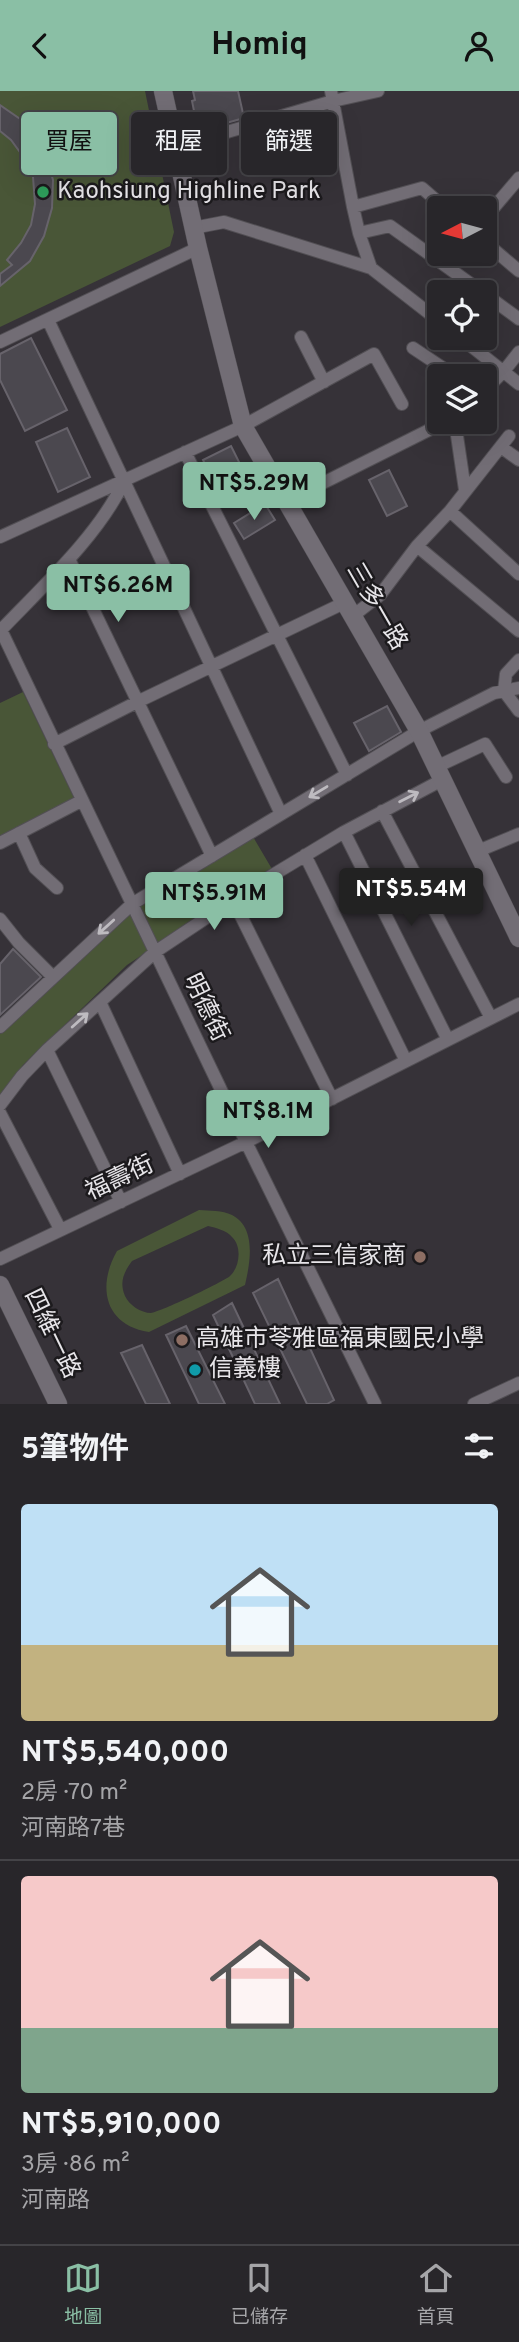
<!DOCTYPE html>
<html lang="zh-TW">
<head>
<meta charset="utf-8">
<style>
  body { margin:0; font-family:Overpass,"Noto Sans TC",sans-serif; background:#343236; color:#f1f3f6; height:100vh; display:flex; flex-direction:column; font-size:26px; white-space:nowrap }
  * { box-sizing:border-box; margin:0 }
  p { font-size:23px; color:#a5a5a8 }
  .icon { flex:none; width:38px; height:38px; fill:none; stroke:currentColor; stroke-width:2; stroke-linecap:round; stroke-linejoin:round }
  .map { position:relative; height:1313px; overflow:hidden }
  .drawer { display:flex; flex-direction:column; background:#28262a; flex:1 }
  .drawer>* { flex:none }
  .top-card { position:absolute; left:21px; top:21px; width:478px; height:63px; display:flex; gap:14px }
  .needle { width:46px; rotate:264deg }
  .buttons { position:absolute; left:427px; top:105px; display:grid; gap:14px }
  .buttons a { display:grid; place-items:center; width:70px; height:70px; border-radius:7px; background:#28262a; box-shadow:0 7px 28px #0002,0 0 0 2px #444347; font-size:35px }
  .price { position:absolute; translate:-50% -60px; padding:0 16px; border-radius:7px; background:#8abfa5; color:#111; font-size:23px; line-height:46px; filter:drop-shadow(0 2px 4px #0008) }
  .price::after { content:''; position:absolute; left:50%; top:42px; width:21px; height:16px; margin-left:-10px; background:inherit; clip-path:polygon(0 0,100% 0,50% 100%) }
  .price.current { background:#222; color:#fff }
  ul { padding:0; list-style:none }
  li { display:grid; align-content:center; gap:14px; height:371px; padding:0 21px }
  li+li { border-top:2px solid #444347 }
  li span { display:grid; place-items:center; height:217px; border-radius:7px; color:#555 }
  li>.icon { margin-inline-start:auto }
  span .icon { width:126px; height:126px; fill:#fffc; stroke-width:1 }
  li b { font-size:30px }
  h2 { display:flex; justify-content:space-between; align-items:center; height:84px; padding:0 21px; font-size:30px }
  .chip { padding:0 24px; border-radius:7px; background:#28262a; box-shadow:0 7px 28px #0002,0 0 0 2px #444347; font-size:24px; line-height:63px }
  .chip.current { background:#8abfa5; color:#111 }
  header { display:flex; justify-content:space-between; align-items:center; height:91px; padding:0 21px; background:#8abfa5; color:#111; font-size:32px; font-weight:700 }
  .dock { display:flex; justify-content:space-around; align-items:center; height:98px; border-top:2px solid #444347; background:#28262a; font-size:19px; color:#a5a5a8 }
  .dock a { display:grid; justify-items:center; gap:4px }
  .dock .current { color:#8abfa5 }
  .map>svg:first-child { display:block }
  .green { fill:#495637; fill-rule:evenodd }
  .building { fill:#4b484f; stroke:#67636b; stroke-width:2 }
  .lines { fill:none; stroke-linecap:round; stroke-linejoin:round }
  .street-casing { stroke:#524f54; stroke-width:14 }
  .secondary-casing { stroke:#524f54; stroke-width:19 }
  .street { stroke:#726d75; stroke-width:12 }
  .secondary { stroke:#726d75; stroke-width:18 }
  .oneway { stroke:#bebbc0 }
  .leisure-dot { fill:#2e9e5b; stroke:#1c1a1d; stroke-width:2.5 }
  .education-dot { fill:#8d6e63; stroke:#1c1a1d; stroke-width:2.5 }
  .culture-dot { fill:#0f9aa8; stroke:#1c1a1d; stroke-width:2.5 }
  .labels { text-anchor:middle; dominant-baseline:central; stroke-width:5; stroke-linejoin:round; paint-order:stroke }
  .poi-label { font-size:24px; fill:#e7e5e9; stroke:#1c1a1d; text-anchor:start }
  .street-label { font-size:24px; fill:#e7e5e9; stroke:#1c1a1d }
</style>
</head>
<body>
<header><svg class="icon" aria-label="back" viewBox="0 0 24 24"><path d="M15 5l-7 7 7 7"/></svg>Homiq<svg class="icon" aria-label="person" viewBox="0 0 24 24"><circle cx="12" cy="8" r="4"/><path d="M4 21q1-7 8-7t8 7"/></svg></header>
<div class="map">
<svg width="519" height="1313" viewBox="0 0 519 1313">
  <rect width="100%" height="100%" fill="#363238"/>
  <path class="green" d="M0 0H145L174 141 170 155 0 236Z
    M23 601 75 709 0 745V612Z
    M252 744 272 778 127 874 23 974 0 1005V943L8 934 131 820Z
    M199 1119C210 1120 222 1119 232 1124 257 1137 250 1172 245 1194L149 1241C104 1234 97 1195 117 1160ZM208 1135C216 1137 226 1139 232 1146 242 1155 240 1176 230 1185 223 1191 160 1221 151 1222 141 1222 129 1214 125 1205 119 1191 124 1181 132 1170Z"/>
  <path class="building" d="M193 0H238L244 27 198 40 192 10 195 9Z
    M0 14 23 30 45 62 53 89 52 117 44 145 30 170 0 195V183L12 174 7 169 21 152 31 134 35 113 33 86 22 64 11 49 0 40Z
    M31 247 67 319 25 340 0 289V263Z
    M67 337 90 386 58 401 36 351Z
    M231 355 245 383 217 398 203 369Z
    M389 379 407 415 387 425 369 389Z
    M265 413 275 429 244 448 234 432Z
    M387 615 401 641 369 660 354 632Z
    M13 858 41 886 0 924V873Z
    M278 1188 334 1309 327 1313H307L253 1202Z
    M232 1212 280 1313H255L213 1224Z
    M186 1235 225 1313H199L166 1244Z
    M142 1254 170 1313H146L121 1262Z"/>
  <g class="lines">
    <defs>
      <path id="street" d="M331 0 353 116 359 142 371 177 439 230
        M176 56 333 10 378 0
        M353 116 422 97 445 117
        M485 127 519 87
        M193 137 224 131 371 177
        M359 142 390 135 482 201
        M485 151 519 180
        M485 203 519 228
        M48 229 281 723
        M301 246 324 291
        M461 247 519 293
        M0 251 198 157
        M413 257 455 285
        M485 299 504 280 519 261
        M455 331 465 399
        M501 356 519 369
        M185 361 347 684
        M287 410 445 331
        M450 420 519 483
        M0 446 243 335 374 263 402 313
        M417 455 519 540
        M69 468 212 765
        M354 524 380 504 417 455 450 420 509 345
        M0 537 246 1051 375 1313
        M1 539C41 497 100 443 124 390
        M519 569 506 583 504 600 519 620
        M54 653 137 611 346 511
        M436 676 485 653 506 686
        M382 720 491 927
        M344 741 448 949
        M19 742 35 777 57 797
        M0 752 81 710
        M478 760 519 743
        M305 764 406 970
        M233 809 332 1008
        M0 828 19 852 52 885
        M100 911 180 1083
        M0 936 132 813 419 640 494 602 519 597
        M47 959 121 1111
        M0 1014 22 985 47 959 155 861 248 799 344 741 442 689
        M0 1022 60 1138
        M0 1168 246 1051 519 913
        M474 1313 519 1292"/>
      <path id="secondary" d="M163 0 198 157 243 335 419 640 519 847
        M0 1194 58 1313"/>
    </defs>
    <use href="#street" class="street-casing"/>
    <use href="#secondary" class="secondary-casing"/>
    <use href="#street" class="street"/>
    <use href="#secondary" class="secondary"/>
  </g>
  <defs><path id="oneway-shaft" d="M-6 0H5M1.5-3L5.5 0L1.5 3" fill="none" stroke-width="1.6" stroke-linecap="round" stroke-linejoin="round" transform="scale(1.75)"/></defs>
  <g class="oneway">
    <use href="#oneway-shaft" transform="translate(318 701) rotate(149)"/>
    <use href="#oneway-shaft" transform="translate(409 706) rotate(-27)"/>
    <use href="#oneway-shaft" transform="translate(106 836) rotate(138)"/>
    <use href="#oneway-shaft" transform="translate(80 929) rotate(-42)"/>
  </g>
  <circle class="leisure-dot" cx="43" cy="101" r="7"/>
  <g class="education-dot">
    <circle cx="420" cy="1166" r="7"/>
    <circle cx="182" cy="1249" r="7"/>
  </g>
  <circle class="culture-dot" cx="195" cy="1279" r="7"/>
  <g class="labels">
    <g class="poi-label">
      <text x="57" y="101">Kaohsiung Highline Park</text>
      <text x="406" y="1166" text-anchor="end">私立三信家商</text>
      <text x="196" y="1249">高雄市苓雅區福東國民小學</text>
      <text x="209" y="1279">信義樓</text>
    </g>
    <g class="street-label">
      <text transform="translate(376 516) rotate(60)">三多一路</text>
      <text transform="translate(205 917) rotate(64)">明德街</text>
      <text transform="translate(120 1088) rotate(-25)">福壽街</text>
      <text transform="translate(51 1243) rotate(64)">四維一路</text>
    </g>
  </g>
</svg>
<div class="buttons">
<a><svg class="needle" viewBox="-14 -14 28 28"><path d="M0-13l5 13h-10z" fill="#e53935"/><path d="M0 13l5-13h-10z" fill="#a5a5a8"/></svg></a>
<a><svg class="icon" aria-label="locate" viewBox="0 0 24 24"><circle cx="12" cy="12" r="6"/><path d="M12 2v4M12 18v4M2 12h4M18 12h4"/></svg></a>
<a><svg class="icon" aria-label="layers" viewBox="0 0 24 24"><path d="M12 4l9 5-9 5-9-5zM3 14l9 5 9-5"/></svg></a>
</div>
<b class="price" style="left:254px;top:431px">NT$5.29M</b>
<b class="price" style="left:118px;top:533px">NT$6.26M</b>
<b class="price current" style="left:411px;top:837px">NT$5.54M</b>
<b class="price" style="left:214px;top:841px">NT$5.91M</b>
<b class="price" style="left:268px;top:1059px">NT$8.1M</b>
<div class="top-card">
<a class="chip current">買屋</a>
<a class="chip">租屋</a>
<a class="chip">篩選</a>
</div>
</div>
<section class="drawer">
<h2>5筆物件<svg class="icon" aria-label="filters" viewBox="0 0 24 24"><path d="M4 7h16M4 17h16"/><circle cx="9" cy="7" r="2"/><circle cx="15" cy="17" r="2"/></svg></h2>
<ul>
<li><span style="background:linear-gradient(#bfe0f5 65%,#c2b280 0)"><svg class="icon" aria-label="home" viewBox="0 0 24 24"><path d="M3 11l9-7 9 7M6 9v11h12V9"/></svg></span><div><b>NT$5,540,000</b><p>2房 · 70 m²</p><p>河南路7巷</p></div></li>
<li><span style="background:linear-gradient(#f6c9c9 70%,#7fa58c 0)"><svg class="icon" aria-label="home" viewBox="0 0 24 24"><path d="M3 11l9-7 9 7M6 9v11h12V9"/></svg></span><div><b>NT$5,910,000</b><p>3房 · 86 m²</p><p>河南路</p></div></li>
</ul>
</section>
<nav class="dock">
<a class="current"><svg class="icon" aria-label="map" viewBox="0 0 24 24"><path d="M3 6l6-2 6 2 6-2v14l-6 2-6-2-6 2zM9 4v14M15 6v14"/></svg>地圖</a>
<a><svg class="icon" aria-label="saved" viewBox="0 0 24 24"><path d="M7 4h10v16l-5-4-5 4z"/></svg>已儲存</a>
<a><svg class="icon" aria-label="home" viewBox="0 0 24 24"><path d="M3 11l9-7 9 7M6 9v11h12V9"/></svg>首頁</a>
</nav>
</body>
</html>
